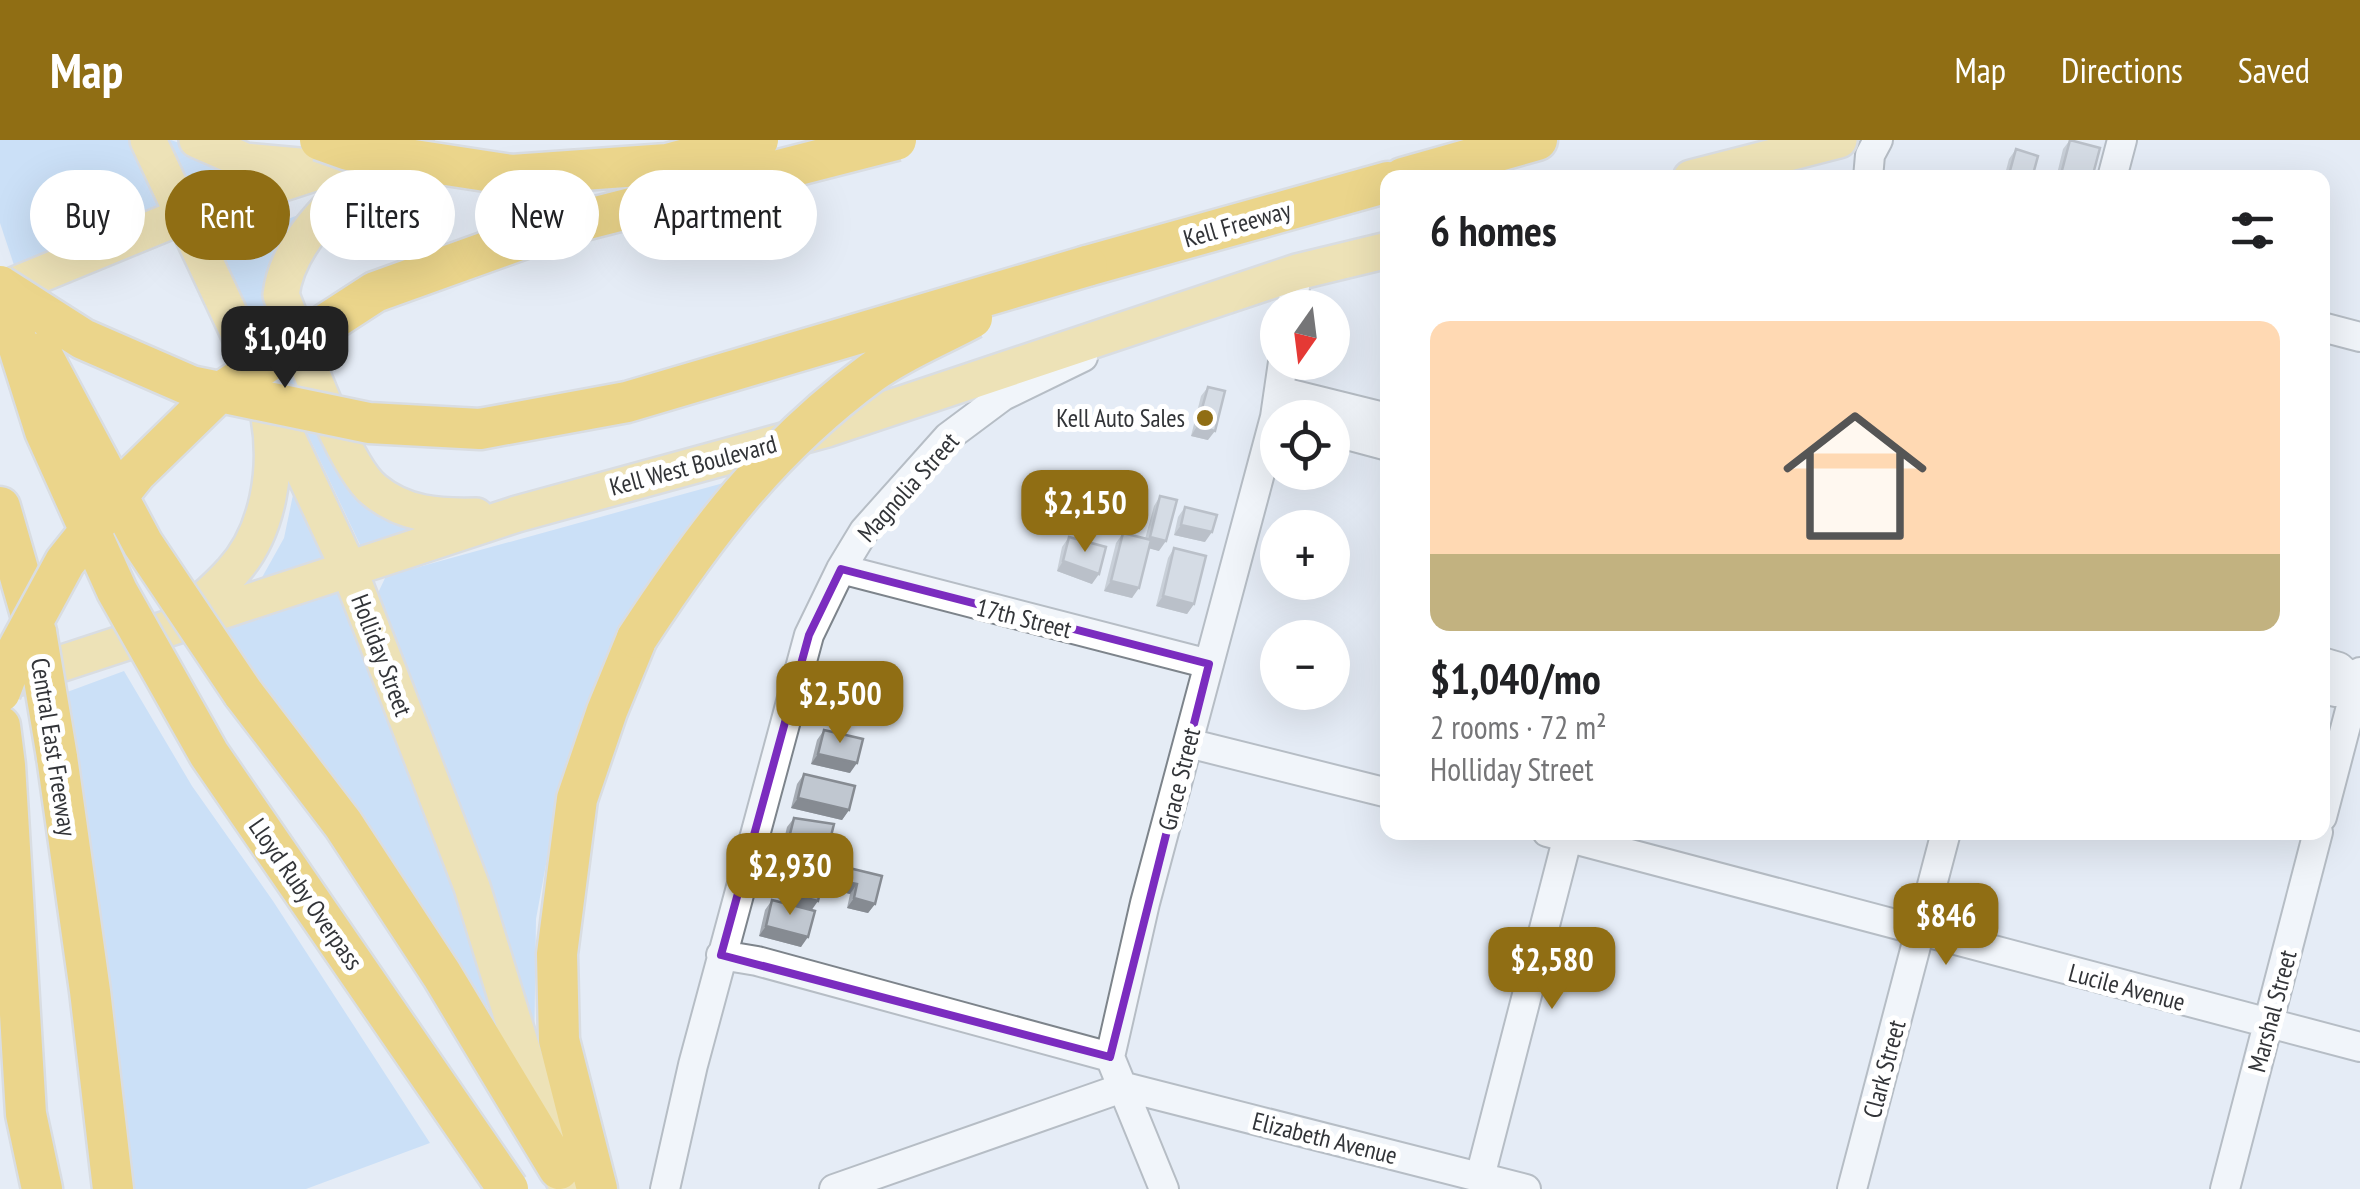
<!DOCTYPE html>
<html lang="en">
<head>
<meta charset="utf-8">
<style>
  body { margin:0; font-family:"PT Sans Narrow",sans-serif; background:#f2f2f2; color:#202124; height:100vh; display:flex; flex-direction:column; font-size:38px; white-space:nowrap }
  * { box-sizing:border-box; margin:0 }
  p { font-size:32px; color:#757577 }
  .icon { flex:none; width:55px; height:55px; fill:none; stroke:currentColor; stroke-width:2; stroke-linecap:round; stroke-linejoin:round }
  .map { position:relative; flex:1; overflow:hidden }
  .details { position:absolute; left:1380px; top:30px; width:950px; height:670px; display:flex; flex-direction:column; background:#fff; border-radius:20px; box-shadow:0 10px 40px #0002 }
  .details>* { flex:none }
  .top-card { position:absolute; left:30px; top:30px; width:950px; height:90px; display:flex; gap:20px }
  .needle { width:65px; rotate:194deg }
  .fabs { position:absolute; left:1260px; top:150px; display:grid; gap:20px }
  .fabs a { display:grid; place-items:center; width:90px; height:90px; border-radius:50%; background:#fff; box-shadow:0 10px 40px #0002; font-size:50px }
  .price { position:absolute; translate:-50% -85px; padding:0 22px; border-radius:20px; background:#906e14; color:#fff; font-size:32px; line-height:65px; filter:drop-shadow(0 2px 5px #0008) }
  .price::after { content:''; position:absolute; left:50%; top:60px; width:30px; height:22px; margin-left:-15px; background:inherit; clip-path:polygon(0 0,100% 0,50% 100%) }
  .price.active { background:#222; color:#fff }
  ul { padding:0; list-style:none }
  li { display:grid; align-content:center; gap:20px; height:530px; padding:0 50px }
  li+li { border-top:2px solid #e0e0e0 }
  li span { display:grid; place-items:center; height:310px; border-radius:20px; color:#555 }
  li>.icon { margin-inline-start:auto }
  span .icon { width:180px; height:180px; fill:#fffc; stroke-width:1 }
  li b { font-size:42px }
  h2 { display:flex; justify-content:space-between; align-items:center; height:120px; padding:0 50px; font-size:42px }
  .pill { padding:0 35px; border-radius:45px; background:#fff; box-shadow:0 10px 40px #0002; font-size:35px; line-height:90px }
  .pill.active { background:#906e14; color:#fff }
  header { display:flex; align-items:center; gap:60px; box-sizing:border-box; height:140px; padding:0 50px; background:#906e14; color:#fff }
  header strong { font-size:48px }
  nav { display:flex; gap:55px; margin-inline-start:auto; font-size:35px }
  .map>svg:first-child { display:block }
  .grass { fill:#acd0f9 }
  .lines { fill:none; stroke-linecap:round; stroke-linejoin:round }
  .minor-casing { stroke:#7d848b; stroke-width:32 }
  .major-casing { stroke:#cacacb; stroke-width:40 }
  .highway-casing { stroke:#cacacb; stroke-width:45 }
  .minor { stroke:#fff; stroke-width:28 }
  .major { stroke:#f7d56b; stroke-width:35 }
  .highway { stroke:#f2b909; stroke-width:40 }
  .highway-bridge-casing { stroke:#cacacb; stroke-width:45; stroke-linecap:butt }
  .highway-bridge { stroke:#f2b909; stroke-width:40 }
  .wall { fill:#a5abb3 }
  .shaded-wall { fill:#868b92 }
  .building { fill:#c0c7d0; stroke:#868b92; stroke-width:2.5 }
  .marked { fill:none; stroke:#7b2cbf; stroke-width:8; stroke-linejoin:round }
  .poi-dot { fill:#906e14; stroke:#fff; stroke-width:4 }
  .labels { text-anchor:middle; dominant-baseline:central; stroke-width:10; stroke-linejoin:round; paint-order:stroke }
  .street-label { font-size:25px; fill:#323438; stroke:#fff }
  .poi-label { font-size:25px; fill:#323438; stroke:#fff; text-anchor:end }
</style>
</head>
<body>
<header>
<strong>Map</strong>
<nav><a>Map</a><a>Directions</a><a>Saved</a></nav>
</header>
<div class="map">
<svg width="2360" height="1049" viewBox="0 0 2360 1049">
  <rect width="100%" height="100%" fill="#e5ecf5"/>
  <path class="grass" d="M0 0H128L162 70 17 134 0 83Z
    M171 0 258 32 208 60 192 54 165 3Z
    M301 74 285 106 347 333 432 385 363 411 220 110 223 103Z
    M738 339 556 670 536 779 534 922 489 752 445 627 377 455 386 436Z
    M294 350 331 421 260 441 284 398Z
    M343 451 432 675 498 881 257 558 226 490Z
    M124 531 192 646 273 761 430 1003 306 1049H119L59 555Z"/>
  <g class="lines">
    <defs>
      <path id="minor" d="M1868 38 1870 15 1878 0
        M2112 38 2122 0
        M1292 168 1297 132
        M2322 187 2360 197
        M1279 251 1388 278
        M1332 291 1388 306
        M841 429 1209 524
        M2322 522 2339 527 2360 546
        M2322 549 2336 552 2357 545
        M1188 603 1388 653
        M2322 677 2360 532
        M1547 692 2360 907
        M721 815 757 821 1110 917
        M1480 1037 1569 692
        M665 1049 693 925 809 495 841 429 864 391 948 297 1003 256 1083 217
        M834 1049 1125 947 1526 1049
        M1164 1049 1110 917 1145 763 1275 277 1283 222
        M1852 1049 1946 692
        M2225 1049 2318 692"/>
      <path id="major" d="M148 0 348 427 472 747 559 1029 568 1049
        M197 0 245 21 310 27
        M391 8C350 49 288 95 281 155 299 199 342 324 374 350 404 375 439 377 476 376
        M1691 38 1839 0
        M0 151 185 75 415 0
        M186 475C202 461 218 448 232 432 269 392 278 328 269 277
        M20 537 517 374 827 289 1297 132 1388 110"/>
      <path id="highway" d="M1403 38 1537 0
        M1087 126 1388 42
        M0 367 36 492
        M243 553 343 684 442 835 559 1029
        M0 586 5 625 26 974 42 1049
        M57 617 90 851 113 1049
        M597 1049 559 900 557 814 577 659 607 571 637 498"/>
    </defs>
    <use href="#minor" class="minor-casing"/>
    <use href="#major" class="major-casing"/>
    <use href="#highway" class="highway-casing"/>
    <use href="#minor" class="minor"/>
    <use href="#major" class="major"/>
    <use href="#highway" class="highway"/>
    <defs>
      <path id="highway-bridge" d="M320 0 348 10 512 35 667 24 758 0
        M0 146 83 199 191 246 369 283 480 289 627 262 1087 126
        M0 148 45 291 117 451 209 614 508 1049
        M41 213 143 404 243 553
        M36 492 57 617
        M637 498C705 394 769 308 871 233 901 211 939 196 972 178
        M0 552 13 518 65 422 136 333 215 256 375 152 553 88 896 0"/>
    </defs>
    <use href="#highway-bridge" class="highway-bridge-casing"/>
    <use href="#highway-bridge" class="highway-bridge"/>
  </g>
  <path class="wall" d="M2070 0 2092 38H2056L2063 9Z
    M2016 9 2032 38H2004L2009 19Z
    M1208 247V300L1191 296 1201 256Z
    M1160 356 1159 411 1149 408 1132 458 1104 451 1116 403 1123 393 1145 399 1154 366Z
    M1185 367 1205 402 1174 395 1178 377Z
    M1069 397 1092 444 1057 431 1062 407Z
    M1174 408 1194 464 1187 474 1156 466 1168 418Z
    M824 590 850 633 811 624 817 600Z
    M804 634 849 670 842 680 791 668 797 644Z
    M794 678 820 722 781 712 787 687Z
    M790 719 811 736 812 770 801 807 759 796 765 770 772 760 795 766 796 763 770 756 776 732 783 722 788 723Z
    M845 727 875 764 868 773 847 768 850 754 834 750 838 737Z"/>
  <path class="shaded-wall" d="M1197 286 1215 291 1208 300 1191 296Z
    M1181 385 1212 392 1205 402 1174 395Z
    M1150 397 1166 401 1159 411 1144 407Z
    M1063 421 1099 434 1092 444 1057 431Z
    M1111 441 1139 448 1132 458 1104 451Z
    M1163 456 1194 464 1187 474 1156 466Z
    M818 614 857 623 850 633 811 624Z
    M798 658 849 670 842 680 791 668Z
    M788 702 827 712 820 722 781 712Z
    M841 741 857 744 850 754 834 750Z
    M777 747 803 753 796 763 770 756Z
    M802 757 818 761 811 771 795 767Z
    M854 758 875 764 868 773 847 768Z
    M766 786 808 797 801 807 759 796Z"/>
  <path class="building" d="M2070 0 2100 8 2092 38H2060Z
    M2016 9 2038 16 2032 38H2008Z
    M1208 247 1225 251 1215 291 1197 286Z
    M1160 356 1177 360 1166 401 1150 397Z
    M1185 367 1217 375 1212 392 1181 385Z
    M1123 393 1151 400 1139 448 1111 441Z
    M1069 397 1106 407 1099 434 1063 421Z
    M1174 408 1206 416 1194 464 1163 456Z
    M824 590 863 599 857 623 818 614Z
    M804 634 855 646 849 670 798 658Z
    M794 678 834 684 827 712 788 702Z
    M790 719 805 723 803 729 812 731 811 736 823 738 818 761 802 757 803 753 777 747 783 722 789 724Z
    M845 727 882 736 875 764 854 758 857 744 841 741Z
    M772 760 815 771 808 797 766 786Z"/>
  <path d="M0 0H2360V1049H0ZM841 429 1209 524 1110 917 721 815 809 495Z" fill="#e5ecf5" fill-opacity=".55" fill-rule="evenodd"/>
  <path class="marked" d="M841 429 1209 524 1110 917 721 815 809 495Z"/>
  <circle class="poi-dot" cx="1205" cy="278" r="10"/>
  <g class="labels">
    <g class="street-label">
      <text transform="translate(1237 84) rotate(-16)">Kell Freeway</text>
      <text transform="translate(693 325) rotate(-15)">Kell West Boulevard</text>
      <text transform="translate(908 347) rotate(-48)">Magnolia Street</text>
      <text transform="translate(1024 478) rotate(14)">17th Street</text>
      <text transform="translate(382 515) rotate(69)">Holliday Street</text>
      <text transform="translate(54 607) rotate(81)">Central East Freeway</text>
      <text transform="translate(1179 639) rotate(-76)">Grace Street</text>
      <text transform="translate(306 754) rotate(55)">Lloyd Ruby Overpass</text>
      <text transform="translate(2127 847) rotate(15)">Lucile Avenue</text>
      <text transform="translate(2272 871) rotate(-75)">Marshal Street</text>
      <text transform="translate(1884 929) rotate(-75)">Clark Street</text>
      <text transform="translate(1325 998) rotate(14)">Elizabeth Avenue</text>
    </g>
    <g class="poi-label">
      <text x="1185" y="278">Kell Auto Sales</text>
    </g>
  </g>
</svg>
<div class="fabs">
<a><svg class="needle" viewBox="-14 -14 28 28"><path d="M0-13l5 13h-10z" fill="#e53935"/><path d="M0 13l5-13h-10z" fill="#757577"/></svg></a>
<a><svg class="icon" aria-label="locate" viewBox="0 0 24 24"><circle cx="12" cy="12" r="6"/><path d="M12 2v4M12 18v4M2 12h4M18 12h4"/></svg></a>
<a>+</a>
<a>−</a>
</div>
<b class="price active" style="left:285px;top:251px">$1,040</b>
<b class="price" style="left:1085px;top:415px">$2,150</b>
<b class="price" style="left:840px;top:606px">$2,500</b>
<b class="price" style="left:790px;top:778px">$2,930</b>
<b class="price" style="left:1946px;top:828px">$846</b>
<b class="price" style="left:1552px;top:872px">$2,580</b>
<div class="top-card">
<a class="pill">Buy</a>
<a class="pill active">Rent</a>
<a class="pill">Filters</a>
<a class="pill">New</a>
<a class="pill">Apartment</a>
</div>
<section class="details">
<h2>6 homes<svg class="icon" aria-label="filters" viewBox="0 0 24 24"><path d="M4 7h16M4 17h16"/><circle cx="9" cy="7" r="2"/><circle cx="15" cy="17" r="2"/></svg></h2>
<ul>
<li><span style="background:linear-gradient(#ffd9b3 75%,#c2b280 0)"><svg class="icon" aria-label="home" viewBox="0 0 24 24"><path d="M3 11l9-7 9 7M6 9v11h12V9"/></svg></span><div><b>$1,040/mo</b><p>2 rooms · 72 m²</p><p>Holliday Street</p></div></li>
</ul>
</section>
</div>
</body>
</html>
